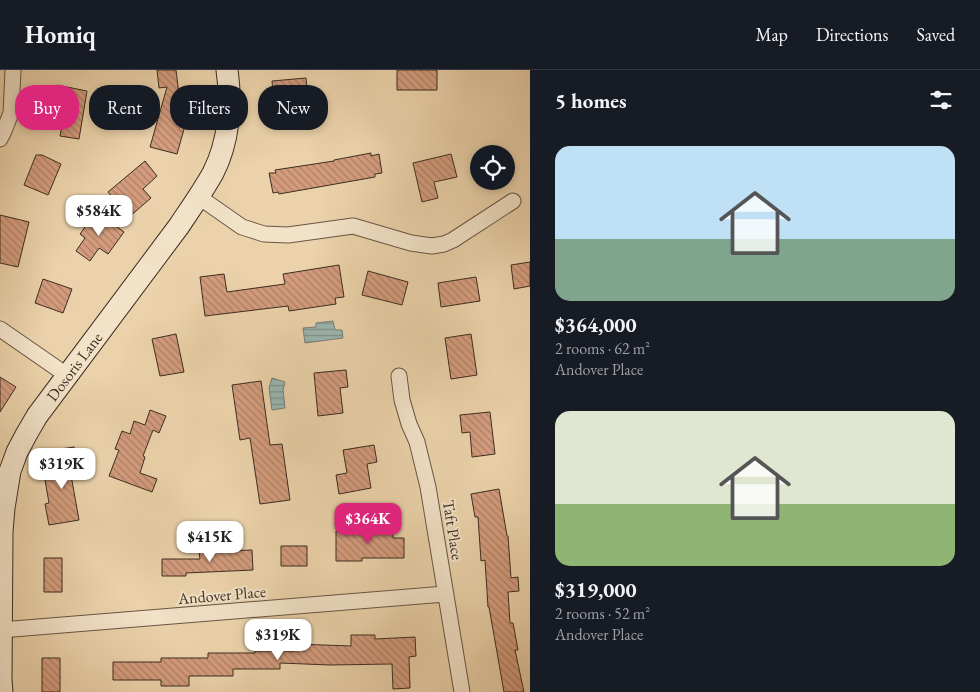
<!DOCTYPE html>
<html lang="en">
<head>
<meta charset="utf-8">
<style>
  body { margin:0; font-family:"EB Garamond",serif; background:#242831; color:#f1f3f6; height:100vh; display:flex; flex-direction:column; font-size:19px; white-space:nowrap }
  * { box-sizing:border-box; margin:0 }
  p { font-size:16px; color:#9ea1a6 }
  .icon { flex:none; width:28px; height:28px; fill:none; stroke:currentColor; stroke-width:2; stroke-linecap:round; stroke-linejoin:round }
  .map { position:relative; flex:1; overflow:hidden }
  .sheet { display:flex; flex-direction:column; background:#171b24; width:450px }
  .sheet>* { flex:none }
  .top-card { position:absolute; left:15px; top:15px; width:440px; height:45px; display:flex; gap:10px }
  .buttons { position:absolute; left:470px; top:75px; display:grid; gap:10px }
  .buttons a { display:grid; place-items:center; width:45px; height:45px; border-radius:50%; background:#171b24; box-shadow:0 2px 8px #0003; font-size:25px }
  .price { position:absolute; translate:-50% -42px; padding:0 11px; border-radius:10px; background:#fff; color:#222; font-size:16px; line-height:32px; filter:drop-shadow(0 1px 2px #0008) }
  .price::after { content:''; position:absolute; left:50%; top:30px; width:15px; height:11px; margin-left:-8px; background:inherit; clip-path:polygon(0 0,100% 0,50% 100%) }
  .price.selected { background:#db2777; color:#fff }
  ul { padding:0; list-style:none }
  li { display:grid; align-content:center; gap:10px; height:265px; padding:0 25px }
  li span { display:grid; place-items:center; height:155px; border-radius:15px; color:#555 }
  li>.icon { margin-inline-start:auto }
  span .icon { width:90px; height:90px; fill:#fffc; stroke-width:1 }
  li b { font-size:21px }
  h2 { display:flex; justify-content:space-between; align-items:center; height:60px; padding:0 25px; font-size:21px }
  .chip { padding:0 18px; border-radius:20px; background:#171b24; box-shadow:0 2px 8px #0003; font-size:18px; line-height:45px }
  .chip.selected { background:#db2777; color:#fff }
  header { display:flex; align-items:center; gap:30px; box-sizing:border-box; height:70px; padding:0 25px; background:#171b24; border-bottom:1px solid #363941 }
  header strong { font-size:24px }
  nav { display:flex; gap:28px; margin-inline-start:auto; font-size:18px }
  main { display:flex; flex:1; min-height:0 }
  .map>svg:first-child { display:block }
  .water { fill:url(#water-rules); stroke:#747f77 }
  .building { fill:url(#building-back-hatch); stroke:#3c2d21 }
  .lines { fill:none; stroke-linecap:round; stroke-linejoin:round }
  .street-casing { stroke:#685643; stroke-width:17 }
  .secondary-casing { stroke:#3c2d21; stroke-width:23 }
  .street { stroke:#f2e2c8; stroke-width:15 }
  .secondary { stroke:#f2e2c8; stroke-width:21 }
  .labels { text-anchor:middle; dominant-baseline:central; stroke-width:4; stroke-linejoin:round; paint-order:stroke }
  .street-label { font-size:16px; fill:#3c2d21; stroke:#f2e2c8 }
</style>
</head>
<body>
<header>
<strong>Homiq</strong>
<nav><a>Map</a><a>Directions</a><a>Saved</a></nav>
</header>
<main>
<div class="map">
<svg width="530" height="622" viewBox="0 0 530 622">
  <defs>
    <pattern id="water-rules" width="6" height="5" patternUnits="userSpaceOnUse" patternTransform="scale(1.25)"><rect width="6" height="5" fill="#9ab6b1"/><path d="M0 2.5h6" fill="none" stroke="#7f9490"/></pattern>
    <pattern id="building-back-hatch" width="6" height="6" patternUnits="userSpaceOnUse" patternTransform="scale(1.25)"><rect width="6" height="6" fill="#d49c7d"/><path d="M-1 5l2 2M0 0l6 6M5-1l2 2" fill="none" stroke="#ad8066"/></pattern>
  </defs>
  <rect width="100%" height="100%" fill="#ebd2aa"/>
  <filter id="stains"><feTurbulence type="fractalNoise" baseFrequency=".004" numOctaves="4"/><feColorMatrix values="0 0 0 0 .2 0 0 0 0 .09 0 0 0 0 .02 0 0 0 .5 -.17"/></filter>
  <radialGradient id="worn" r=".72"><stop offset=".6" stop-color="#630" stop-opacity="0"/><stop offset="1" stop-color="#630" stop-opacity=".3"/></radialGradient>
  <path class="water" d="M333 251 335 260H342L343 268 305 273 303 258 316 257V253Z
    M272 308 285 312 283 320 285 338 272 340 269 318Z"/>
  <path class="building" d="M157 0H176L180 33 188 36 186 45H188L177 84 150 77 167 17 159 18Z
    M397 0H437V20H397Z
    M306 8 310 47 287 48 286 33 274 34 272 11Z
    M57 15 87 21 79 69 60 66 64 45 52 43Z
    M371 83V86L379 84 382 103 375 104V107L279 124 278 122 273 123 269 103H276L275 100 334 91V90Z
    M451 84 457 107 434 112 438 128 422 132 413 93Z
    M36 85H42L61 94 48 125 24 115Z
    M145 91 157 106 143 119 151 128 129 147 108 122Z
    M96 142 124 162 108 184 99 178 90 191 76 181 85 168 80 164Z
    M0 145 29 152 18 197 0 193Z
    M530 192V216L514 219 511 195Z
    M339 195 344 227 335 228 336 234 289 241 288 236 205 246 200 207 224 204 227 222 285 214 283 204Z
    M368 201 408 212 402 235 362 225Z
    M476 207 480 231 441 237 438 213Z
    M43 209 72 219 63 243 35 233Z
    M176 264 184 302 160 306 152 269Z
    M471 264 477 305 451 309 445 268Z
    M346 300 348 317 340 318 343 343 318 346 314 303Z
    M0 307 16 317 0 342Z
    M261 311 270 375 282 374 290 430 260 434 250 368 240 370 232 315Z
    M150 340 166 346 159 363 153 360 143 386 145 387 140 403 157 409 152 422 109 406 119 380 115 379 122 361 130 364 134 351 145 355Z
    M490 342 495 384 472 387 470 362 462 363 460 345Z
    M374 375 377 392 367 394 371 418 339 424 336 405 347 403 343 380Z
    M74 377 77 393 69 394 79 450 49 455 45 434 49 433 45 410 56 408 55 401H58L54 380Z
    M499 419 507 466H508L511 508 518 507 519 521 508 522 510 553H513L518 580H515L524 622H504L489 537H488L485 490 481 491 478 447H475L471 424Z
    M379 458H393V468H404V488H362V491H336V461H379Z
    M281 476H307V496H281Z
    M252 480 253 500 186 503V506H162V489H200L199 482Z
    M44 488H62V522H44Z
    M351 565H375V569L415 567 416 586 409 587 410 618 393 619 392 594 330 595 280 593V599H233V606H189V616H161V610H113V592H161V588H208V583H255V581H295V574L351 576Z
    M42 588H60V622H42Z"/>
  <g class="lines">
    <defs>
      <path id="street" d="M0 69 4 61 11 43 13 0
        M199 127 242 157 264 164 288 165 353 156 411 173 432 176 444 174 453 170 513 131
        M0 259 68 306
        M399 306 402 330 409 354 417 372 428 417 462 622
        M1 560 445 524"/>
      <g id="secondary">
        <path id="s1" d="M2 622 1 610 2 462 4 438 10 401 17 382 26 365 37 346 179 156C191 138 203 121 213 103 229 72 232 34 227 0"/>
      </g>
    </defs>
    <use href="#street" class="street-casing"/>
    <use href="#secondary" class="secondary-casing"/>
    <use href="#street" class="street"/>
    <use href="#secondary" class="secondary"/>
  </g>
  <g class="labels">
    <g class="street-label">
      <text stroke="none"><textPath href="#s1" startOffset="345">Dosoris Lane</textPath></text>
      <text transform="translate(453 460) rotate(81)">Taft Place</text>
      <text transform="translate(222 525) rotate(-5)">Andover Place</text>
    </g>
  </g>
  <rect width="100%" height="100%" filter="url(#stains)"/>
  <rect width="100%" height="100%" fill="url(#worn)"/>
</svg>
<div class="buttons">
<a><svg class="icon" aria-label="locate" viewBox="0 0 24 24"><circle cx="12" cy="12" r="6"/><path d="M12 2v4M12 18v4M2 12h4M18 12h4"/></svg></a>
</div>
<b class="price" style="left:99px;top:167px">$584K</b>
<b class="price" style="left:62px;top:420px">$319K</b>
<b class="price selected" style="left:368px;top:475px">$364K</b>
<b class="price" style="left:210px;top:493px">$415K</b>
<b class="price" style="left:278px;top:591px">$319K</b>
<div class="top-card">
<a class="chip selected">Buy</a>
<a class="chip">Rent</a>
<a class="chip">Filters</a>
<a class="chip">New</a>
</div>
</div>
<section class="sheet">
<h2>5 homes<svg class="icon" aria-label="filters" viewBox="0 0 24 24"><path d="M4 7h16M4 17h16"/><circle cx="9" cy="7" r="2"/><circle cx="15" cy="17" r="2"/></svg></h2>
<ul>
<li><span style="background:linear-gradient(#bfe0f5 60%,#7fa58c 0)"><svg class="icon" aria-label="home" viewBox="0 0 24 24"><path d="M3 11l9-7 9 7M6 9v11h12V9"/></svg></span><div><b>$364,000</b><p>2 rooms · 62 m²</p><p>Andover Place</p></div></li>
<li><span style="background:linear-gradient(#dfe7d0 60%,#8fb573 0)"><svg class="icon" aria-label="home" viewBox="0 0 24 24"><path d="M3 11l9-7 9 7M6 9v11h12V9"/></svg></span><div><b>$319,000</b><p>2 rooms · 52 m²</p><p>Andover Place</p></div></li>
</ul>
</section>
</main>
</body>
</html>
